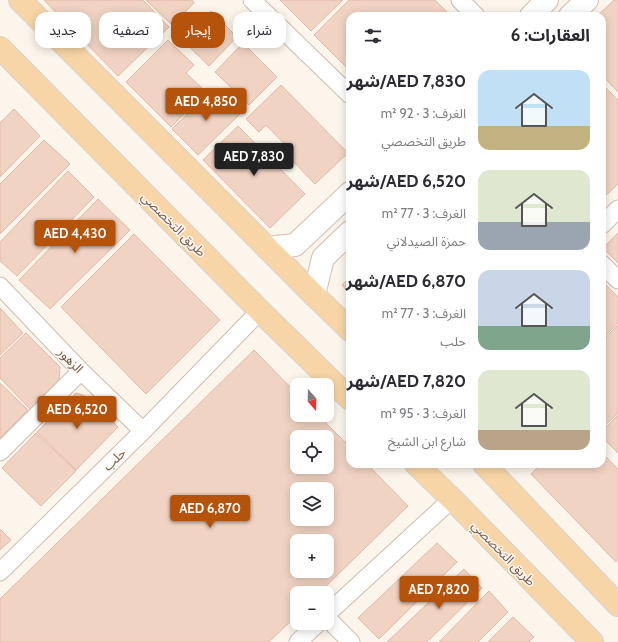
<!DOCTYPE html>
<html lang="ar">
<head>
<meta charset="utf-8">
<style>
  body { margin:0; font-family:Cabin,"Noto Sans Arabic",sans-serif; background:#f2f2f3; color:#2b2b33; direction:rtl; height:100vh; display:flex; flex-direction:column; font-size:15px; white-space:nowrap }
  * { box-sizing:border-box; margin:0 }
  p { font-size:13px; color:#7c7c81 }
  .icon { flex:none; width:22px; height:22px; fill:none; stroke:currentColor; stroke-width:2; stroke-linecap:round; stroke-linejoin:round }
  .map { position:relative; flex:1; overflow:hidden; direction:ltr }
  .side { position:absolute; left:346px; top:12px; width:260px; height:456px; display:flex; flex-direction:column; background:#fff; border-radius:12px; box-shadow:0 2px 10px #0003; direction:rtl }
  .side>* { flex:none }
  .hud { position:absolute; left:12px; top:12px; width:274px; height:36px; direction:rtl; display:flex; gap:8px }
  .needle { width:26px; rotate:160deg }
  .tools { position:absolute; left:290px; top:378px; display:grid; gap:8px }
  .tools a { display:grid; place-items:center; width:44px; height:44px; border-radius:8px; background:#fff; box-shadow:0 2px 10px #0003; font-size:20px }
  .price { position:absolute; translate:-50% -34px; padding:0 9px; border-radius:4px; background:#b45309; color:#fff; font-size:13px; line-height:26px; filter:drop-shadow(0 1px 2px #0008) }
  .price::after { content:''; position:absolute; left:50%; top:24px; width:12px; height:9px; margin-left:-6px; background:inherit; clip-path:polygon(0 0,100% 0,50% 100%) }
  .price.active { background:#222; color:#fff }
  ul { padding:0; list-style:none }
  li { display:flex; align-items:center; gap:12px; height:100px; padding:0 16px }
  li span { display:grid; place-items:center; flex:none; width:112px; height:80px; border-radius:12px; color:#555 }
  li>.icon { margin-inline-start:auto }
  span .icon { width:48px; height:48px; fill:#fffc; stroke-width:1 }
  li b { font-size:17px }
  h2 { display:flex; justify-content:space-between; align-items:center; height:48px; padding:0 16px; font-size:17px }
  .chip { padding:0 14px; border-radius:12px; background:#fff; box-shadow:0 2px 10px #0003; font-size:14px; line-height:36px }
  .chip.active { background:#b45309; color:#fff }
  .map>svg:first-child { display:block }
  .building { fill:#f1d3c3; stroke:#e4b9a4; fill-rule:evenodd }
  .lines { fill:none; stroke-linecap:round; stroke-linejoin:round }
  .street-casing { stroke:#cfbcb0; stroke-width:19 }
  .secondary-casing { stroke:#d4beb0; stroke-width:24 }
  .primary-casing { stroke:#d9d1cd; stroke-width:24 }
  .street { stroke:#fff; stroke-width:17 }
  .secondary { stroke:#fff; stroke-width:22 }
  .primary { stroke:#f8d5a6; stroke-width:22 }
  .labels { text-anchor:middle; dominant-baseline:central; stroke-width:3; stroke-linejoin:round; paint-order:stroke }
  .street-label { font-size:13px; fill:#785a4e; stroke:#fff9f2 }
</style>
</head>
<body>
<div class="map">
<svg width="618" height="642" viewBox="0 0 618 642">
  <rect width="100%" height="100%" fill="#fcf5eb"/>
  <path class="building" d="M44 0H143L169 27 118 76Z
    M146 0H192L194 3 172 25Z
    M280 0H343L311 31Z
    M349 0H435L451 16H350V71L314 35Z
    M614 0H618V92L602 75V16H597Z
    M211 11 237 37 209 66 176 34 195 15 201 22Z
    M168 40 194 65 186 73 206 92 171 127 126 82Z
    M243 43 277 77 249 105 215 72Z
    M602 84 618 100V184L602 199Z
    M281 85 348 153 315 184 286 154 290 150 266 125 259 132 246 119Z
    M214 88 240 114 198 155 172 129Z
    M14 109 40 136 0 177V123Z
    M238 126 305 194 270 228 203 160Z
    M44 140 70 164 0 234V184Z
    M68 171 94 197 17 276 0 261V242Z
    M98 199 130 230 50 309 19 280Z
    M618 233V263L603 248Z
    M134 234 220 320 146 394 61 307Z
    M350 277V294L342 285Z
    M602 281 618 297V323L602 339Z
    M0 308 23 333 0 355Z
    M618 325V413L602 428V341Z
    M26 333 60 367 59 381 30 409 0 378V358Z
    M254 350 297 394V415H318L350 447V464H367L408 506 319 593H297V615L269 642H0V599ZM297 437H327V467H297ZM297 489H327V519H297ZM297 541H327V571H297Z
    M0 383 28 410 0 438Z
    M76 393 85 396 118 427 76 470 37 432Z
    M618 415V453L602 437V431Z
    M36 433 76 471 41 506 2 468Z
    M602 453 618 469V559L616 562 531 474 541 464H602Z
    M0 529 11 540 0 550Z
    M437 543 457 562 379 639 358 618Z
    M464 569 482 588 427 642H387Z
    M489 591 508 612 478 642H439Z
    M513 617 534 637 529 642H488Z"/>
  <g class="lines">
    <defs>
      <path id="street" d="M252 0 350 95
        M460 0 476 16
        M602 225 618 209
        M602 264 618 280
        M0 286 81 371 143 431
        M0 452 81 371
        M0 572 143 431 260 311
        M327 614 452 499
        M327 618 351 642
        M298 642 318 623"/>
      <path id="secondary" d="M531 16 547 0
        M570 16 587 0
        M267 248 295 245 350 193
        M314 295 323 258 350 232"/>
      <path id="primary" d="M20 0 314 295 350 330
        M0 48 260 311 350 399
        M416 464 452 499 592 642
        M484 464 618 605"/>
    </defs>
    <use href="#street" class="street-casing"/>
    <use href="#secondary" class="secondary-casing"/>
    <use href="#primary" class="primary-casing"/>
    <use href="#street" class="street"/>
    <use href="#secondary" class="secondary"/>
    <use href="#primary" class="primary"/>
  </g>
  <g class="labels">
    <g class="street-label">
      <text transform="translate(174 224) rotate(45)">طريق التخصصي</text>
      <text transform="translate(71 360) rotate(46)">الزهور</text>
      <text transform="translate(114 459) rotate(-44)">حلب</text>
      <text transform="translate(504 553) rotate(46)">طريق التخصصي</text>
    </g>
  </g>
</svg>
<div class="tools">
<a><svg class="needle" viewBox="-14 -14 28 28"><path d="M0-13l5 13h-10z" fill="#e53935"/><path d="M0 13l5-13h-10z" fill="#7c7c81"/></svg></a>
<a><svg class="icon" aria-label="locate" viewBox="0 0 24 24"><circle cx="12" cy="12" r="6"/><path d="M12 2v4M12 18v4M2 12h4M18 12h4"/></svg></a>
<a><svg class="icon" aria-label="layers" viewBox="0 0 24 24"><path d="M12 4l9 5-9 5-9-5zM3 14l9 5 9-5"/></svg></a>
<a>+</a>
<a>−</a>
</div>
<b class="price" style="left:206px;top:122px">AED 4,850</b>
<b class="price active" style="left:254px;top:177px">AED 7,830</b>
<b class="price" style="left:75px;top:254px">AED 4,430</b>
<b class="price" style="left:77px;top:430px">AED 6,520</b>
<b class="price" style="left:210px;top:529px">AED 6,870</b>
<b class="price" style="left:439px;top:610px">AED 7,820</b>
<div class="hud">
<a class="chip">شراء</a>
<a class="chip active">إيجار</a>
<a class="chip">تصفية</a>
<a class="chip">جديد</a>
</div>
<section class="side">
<h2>العقارات: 6<svg class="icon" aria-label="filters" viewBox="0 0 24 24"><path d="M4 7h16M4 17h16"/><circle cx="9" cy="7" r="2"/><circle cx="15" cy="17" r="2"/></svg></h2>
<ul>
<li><span style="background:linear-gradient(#bfe0f5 70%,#c2b280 0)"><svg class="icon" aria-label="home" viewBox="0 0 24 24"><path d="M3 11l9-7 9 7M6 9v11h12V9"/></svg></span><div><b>AED 7,830/شهر</b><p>الغرف: 3 · 92 m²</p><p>طريق التخصصي</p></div></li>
<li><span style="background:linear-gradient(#dfe7d0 65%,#9aa5b1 0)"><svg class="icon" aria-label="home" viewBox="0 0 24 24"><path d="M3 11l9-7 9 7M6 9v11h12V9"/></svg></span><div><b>AED 6,520/شهر</b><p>الغرف: 3 · 77 m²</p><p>حمزة الصيدلاني</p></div></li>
<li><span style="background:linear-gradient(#c9d6e8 70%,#7fa58c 0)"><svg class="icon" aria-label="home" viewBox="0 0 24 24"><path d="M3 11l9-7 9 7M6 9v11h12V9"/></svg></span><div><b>AED 6,870/شهر</b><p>الغرف: 3 · 77 m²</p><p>حلب</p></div></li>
<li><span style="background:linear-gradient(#dfe7d0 75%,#b9a48a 0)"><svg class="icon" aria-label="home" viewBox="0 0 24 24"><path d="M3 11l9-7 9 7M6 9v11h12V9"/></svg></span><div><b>AED 7,820/شهر</b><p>الغرف: 3 · 95 m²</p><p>شارع ابن الشيخ</p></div></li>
</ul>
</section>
</div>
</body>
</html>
